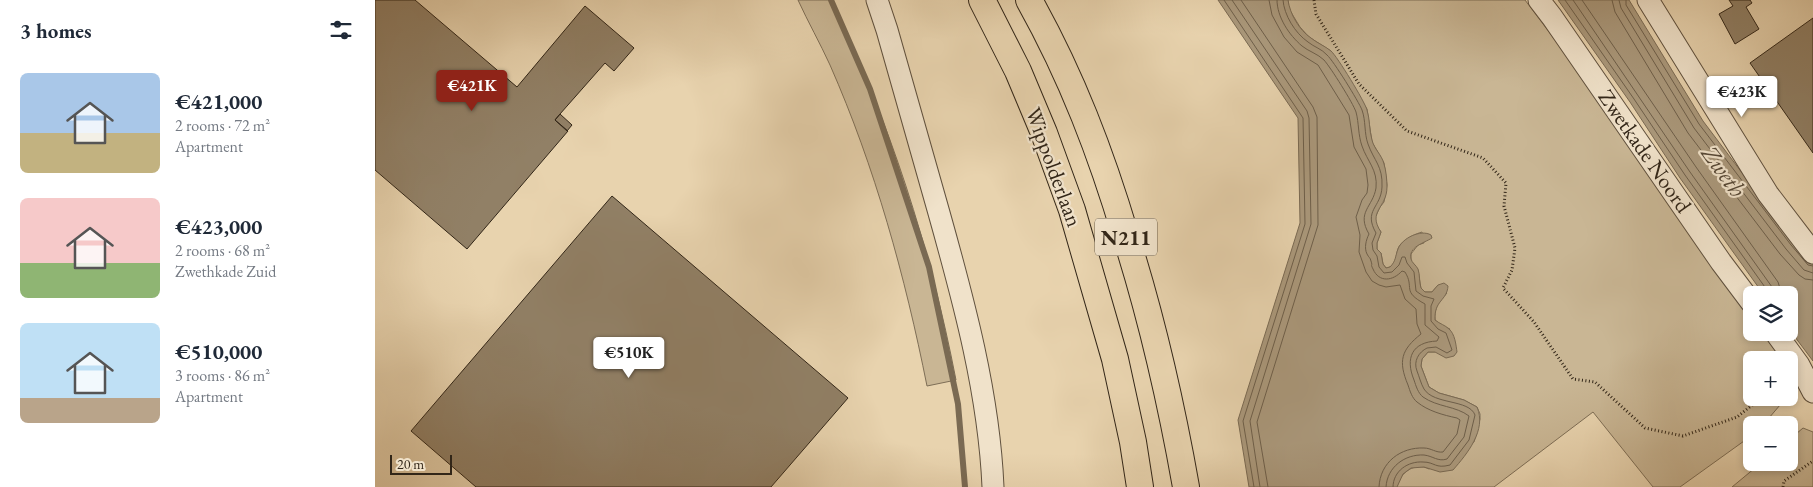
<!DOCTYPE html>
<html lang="en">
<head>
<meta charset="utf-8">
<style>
  body { margin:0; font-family:"EB Garamond",serif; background:#f2f2f3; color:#1f2937; height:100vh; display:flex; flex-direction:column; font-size:19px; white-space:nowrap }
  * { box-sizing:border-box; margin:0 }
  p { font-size:16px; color:#747a83 }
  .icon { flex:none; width:28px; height:28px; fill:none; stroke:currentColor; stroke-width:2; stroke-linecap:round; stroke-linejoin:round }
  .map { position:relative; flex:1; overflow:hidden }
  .sheet { display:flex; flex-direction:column; background:#fff; width:375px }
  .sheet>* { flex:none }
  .controls { position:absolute; left:1368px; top:286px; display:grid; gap:10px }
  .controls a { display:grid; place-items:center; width:55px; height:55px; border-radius:8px; background:#fff; box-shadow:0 2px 8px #0003; font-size:25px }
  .scale { position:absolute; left:15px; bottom:12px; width:62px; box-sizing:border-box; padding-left:5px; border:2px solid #322618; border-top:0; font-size:14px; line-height:18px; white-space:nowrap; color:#322618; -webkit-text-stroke:4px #f0e2ca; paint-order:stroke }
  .price { position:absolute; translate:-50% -42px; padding:0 11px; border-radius:5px; background:#fff; color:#222; font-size:16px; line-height:32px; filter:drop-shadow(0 1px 2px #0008) }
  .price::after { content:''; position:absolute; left:50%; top:30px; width:15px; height:11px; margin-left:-8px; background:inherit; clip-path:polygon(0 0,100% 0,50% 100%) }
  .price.active { background:#8f2418; color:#fff }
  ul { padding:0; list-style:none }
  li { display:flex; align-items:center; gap:15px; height:125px; padding:0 20px }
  li span { display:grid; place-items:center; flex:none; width:140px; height:100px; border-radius:8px; color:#555 }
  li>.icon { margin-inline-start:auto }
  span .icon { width:60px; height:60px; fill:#fffc; stroke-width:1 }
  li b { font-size:21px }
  h2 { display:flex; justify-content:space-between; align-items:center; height:60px; padding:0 20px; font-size:21px }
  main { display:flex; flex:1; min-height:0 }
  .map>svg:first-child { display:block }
  .green { fill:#c9b694; stroke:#7e6e56 }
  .water { fill:#aa987b; stroke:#7a6a53 }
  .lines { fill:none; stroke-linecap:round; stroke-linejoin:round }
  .shore { stroke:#6e5f4a; stroke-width:1 }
  .stream { stroke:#7a6a53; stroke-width:6 }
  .building { fill:#918066; stroke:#322618 }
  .minor-casing { stroke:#60513e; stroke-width:23 }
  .major-casing { stroke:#322618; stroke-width:28 }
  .path { stroke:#322618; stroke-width:3; stroke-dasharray:1 2.5; stroke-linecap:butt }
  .minor { stroke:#f0e2ca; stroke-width:21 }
  .major { stroke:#e8d3ae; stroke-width:26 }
  .labels { text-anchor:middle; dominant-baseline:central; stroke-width:4.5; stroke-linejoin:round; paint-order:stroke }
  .shield { fill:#f0e2ca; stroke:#6b5e4d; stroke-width:1 }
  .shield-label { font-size:21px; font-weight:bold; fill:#322618 }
  .street-label { font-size:22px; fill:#322618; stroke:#f0e2ca }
  .water-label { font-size:24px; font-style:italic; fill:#564836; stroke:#f0e2ca }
</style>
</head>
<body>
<main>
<section class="sheet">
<h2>3 homes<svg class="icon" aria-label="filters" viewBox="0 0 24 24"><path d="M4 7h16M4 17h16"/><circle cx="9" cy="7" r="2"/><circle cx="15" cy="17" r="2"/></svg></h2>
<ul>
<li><span style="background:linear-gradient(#a9c7e8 60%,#c2b280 0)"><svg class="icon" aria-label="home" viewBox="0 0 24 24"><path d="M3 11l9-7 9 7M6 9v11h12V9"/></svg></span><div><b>€421,000</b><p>2 rooms · 72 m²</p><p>Apartment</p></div></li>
<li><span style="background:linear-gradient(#f6c9c9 65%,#8fb573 0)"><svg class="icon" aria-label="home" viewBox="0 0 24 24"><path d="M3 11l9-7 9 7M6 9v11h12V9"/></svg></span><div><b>€423,000</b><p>2 rooms · 68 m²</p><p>Zwethkade Zuid</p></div></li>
<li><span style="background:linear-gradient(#bfe0f5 75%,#b9a48a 0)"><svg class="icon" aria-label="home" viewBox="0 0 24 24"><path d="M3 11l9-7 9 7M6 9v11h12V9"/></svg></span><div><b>€510,000</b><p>3 rooms · 86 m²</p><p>Apartment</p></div></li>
</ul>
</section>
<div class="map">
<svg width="1438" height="487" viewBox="0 0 1438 487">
  <rect width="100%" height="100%" fill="#e8d3ae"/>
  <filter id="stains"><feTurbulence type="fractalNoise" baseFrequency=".004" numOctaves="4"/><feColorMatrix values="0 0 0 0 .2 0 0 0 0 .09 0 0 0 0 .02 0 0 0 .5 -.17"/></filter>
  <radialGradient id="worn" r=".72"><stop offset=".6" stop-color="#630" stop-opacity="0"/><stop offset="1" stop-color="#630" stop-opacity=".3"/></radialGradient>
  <path class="green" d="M423 0H456C515 123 555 246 581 380L552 386C530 276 500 167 455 65 445 43 433 22 423 0Z
    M913 0H1150L1223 97 1303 216 1376 317V332L1388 333 1408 360H1376V398H1411L1388 425H1376V436L1305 487H1278L1218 412 1119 487H1022C1025 472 1040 462 1054 469L1099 442 1105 419V414L1102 407 1089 400 1064 393 1054 387 1046 366 1047 359 1053 352H1060L1075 329 1066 325 1060 320C1059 307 1064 302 1072 293L1063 285 1057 292H1050L1046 289 1043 270 1036 261V254L1043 245 1049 243 1047 232C1040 234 1030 239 1025 245 1019 253 1024 266 1011 268L1008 264 1006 253 1002 250V243L1006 232 1001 225 1000 218 1005 207 1009 202 1012 185 1009 163 997 142 992 109 956 51 934 37 925 27 914 9Z
    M1428 428 1438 432V487H1357L1386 463 1414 462V440Z"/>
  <path class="water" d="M843 0H913C915 14 924 30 936 38 942 43 950 46 956 51 962 56 990 102 992 110 995 119 994 130 997 140 999 149 1007 155 1009 164 1011 170 1012 180 1012 187 1012 208 992 211 1006 232L1002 243V249L1006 253 1008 264 1011 268 1015 267C1021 261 1020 257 1023 249 1027 238 1046 229 1056 235L1057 238C1049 243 1033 247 1036 259 1037 263 1041 265 1043 269 1045 274 1044 282 1046 288L1050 292H1057L1063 285 1069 283 1073 286C1072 301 1059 300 1060 320 1065 324 1070 325 1074 329 1080 334 1081 345 1082 352L1079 356 1071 358 1060 352H1053L1047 359 1046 366 1054 387 1064 393 1089 400 1102 407C1112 430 1092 454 1078 470L1065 472 1049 467 1036 468 1028 474 1022 487H874L863 420 925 223 923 118Z
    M1183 0H1254L1328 121 1419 242 1438 264V361L1414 329V295H1389L1305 178 1255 102Z"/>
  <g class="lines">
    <path class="shore" d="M849 0 928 118 930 224 868 421 879 487
      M857 0 932 111 934 118 936 224 875 421 885 487
      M866 0 938 107 942 117 943 225 882 422 893 487
      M894 0 897 15 909 37 922 52 943 65 974 115 979 147 991 169 993 185 992 193 987 200 981 217 985 235 984 252 991 272 997 281 1004 285 1011 287 1025 285 1030 299 1041 309 1042 324 1046 334C1026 350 1023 361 1033 385 1035 391 1037 398 1042 402 1053 411 1068 415 1082 418L1085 420 1082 434 1068 452C1061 453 1056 448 1049 448 1026 447 1005 462 1004 487
      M902 0C902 17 914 35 927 46 933 51 943 54 949 60 956 68 978 103 981 112 984 123 983 135 987 146 992 161 1003 170 1001 188 998 207 981 212 994 234 991 240 989 248 992 254 994 258 995 257 996 261 998 267 995 263 998 269 1004 283 1018 281 1027 271L1030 272C1040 288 1026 291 1050 304V325L1064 337 1062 341C1037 342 1030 358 1039 380 1041 386 1043 393 1048 397 1062 407 1081 406 1094 416L1089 437 1072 459C1063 462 1058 456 1049 455 1030 454 1012 467 1011 487
      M908 0C909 15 920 33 933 42 939 47 947 49 952 55 958 60 984 102 987 110 991 121 989 133 993 144 999 161 1008 166 1007 187 1006 208 988 210 1001 233L997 243 998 250 1002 256 1004 267 1009 273 1017 272 1024 265 1027 257H1030L1032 263 1039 272 1041 291 1048 296 1059 299 1056 306V321L1063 329 1071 333 1077 350 1072 353 1061 347 1052 348C1044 352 1038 361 1042 371 1044 376 1046 384 1049 389 1059 405 1094 399 1100 415L1094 440 1075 465C1060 469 1060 462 1048 462 1033 461 1018 471 1018 487
      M1190 0 1259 99 1310 175 1392 290 1393 295
      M1198 0 1315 172 1397 287 1399 295
      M1207 0 1321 167 1403 282 1407 295
      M1237 0 1240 12 1313 133 1405 254 1424 275 1430 279 1438 280
      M1244 0 1246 8 1319 128 1411 249 1429 270 1438 273
      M1251 0V5L1324 124 1416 245 1433 265 1438 266"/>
    <path class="stream" d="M456 0 495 89 554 267 583 404 590 487"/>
  </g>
  <path class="building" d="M0 0H40L142 87 210 6 259 48 239 71 230 63 185 114 180 120 193 131 92 249 0 170Z
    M1354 0H1375L1377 3 1371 7 1384 29 1360 44 1344 14 1358 6Z
    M1438 18V153L1375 63Z
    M185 114 197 125 192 131 180 120Z
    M237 196 473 398 396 487H101L36 431Z"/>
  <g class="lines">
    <defs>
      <path id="minor" d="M502 0 512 30C529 91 547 152 564 213 589 302 614 394 618 487
        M1164 0 1177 17 1346 262 1376 302
        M1273 0 1393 194 1438 253
        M1400 332 1424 365 1438 392"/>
      <path id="major" d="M607 0 643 71 669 133 697 210 740 359 758 442 765 487
        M654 0C697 77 726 153 751 237 777 319 796 402 811 487"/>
    </defs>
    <use href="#minor" class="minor-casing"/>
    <use href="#major" class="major-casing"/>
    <path class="path" d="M939 0 941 14 984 84 1032 131 1108 158 1131 183 1129 206 1140 248 1137 270 1128 288 1159 322 1198 379 1220 382 1270 428 1308 436 1362 417 1386 398
      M1408 487 1409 481 1438 461"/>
    <use href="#minor" class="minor"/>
    <use href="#major" class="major"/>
  </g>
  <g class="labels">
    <rect class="shield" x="720" y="218.5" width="62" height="37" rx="4"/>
    <g class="shield-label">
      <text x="751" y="237">N211</text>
    </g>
    <g class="street-label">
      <text transform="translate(1270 151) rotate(55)">Zwetkade Noord</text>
      <text transform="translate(679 167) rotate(70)">Wippolderlaan</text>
    </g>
    <g class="water-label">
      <text transform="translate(1349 171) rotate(54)">Zweth</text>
    </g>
  </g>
  <rect width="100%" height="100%" filter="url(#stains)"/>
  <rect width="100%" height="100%" fill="url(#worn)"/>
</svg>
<div class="controls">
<a><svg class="icon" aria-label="layers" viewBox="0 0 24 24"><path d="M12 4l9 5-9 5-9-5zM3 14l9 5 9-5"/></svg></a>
<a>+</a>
<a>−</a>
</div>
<div class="scale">20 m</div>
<b class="price active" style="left:97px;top:112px">€421K</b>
<b class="price" style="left:1367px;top:118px">€423K</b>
<b class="price" style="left:254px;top:379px">€510K</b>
</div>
</main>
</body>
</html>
